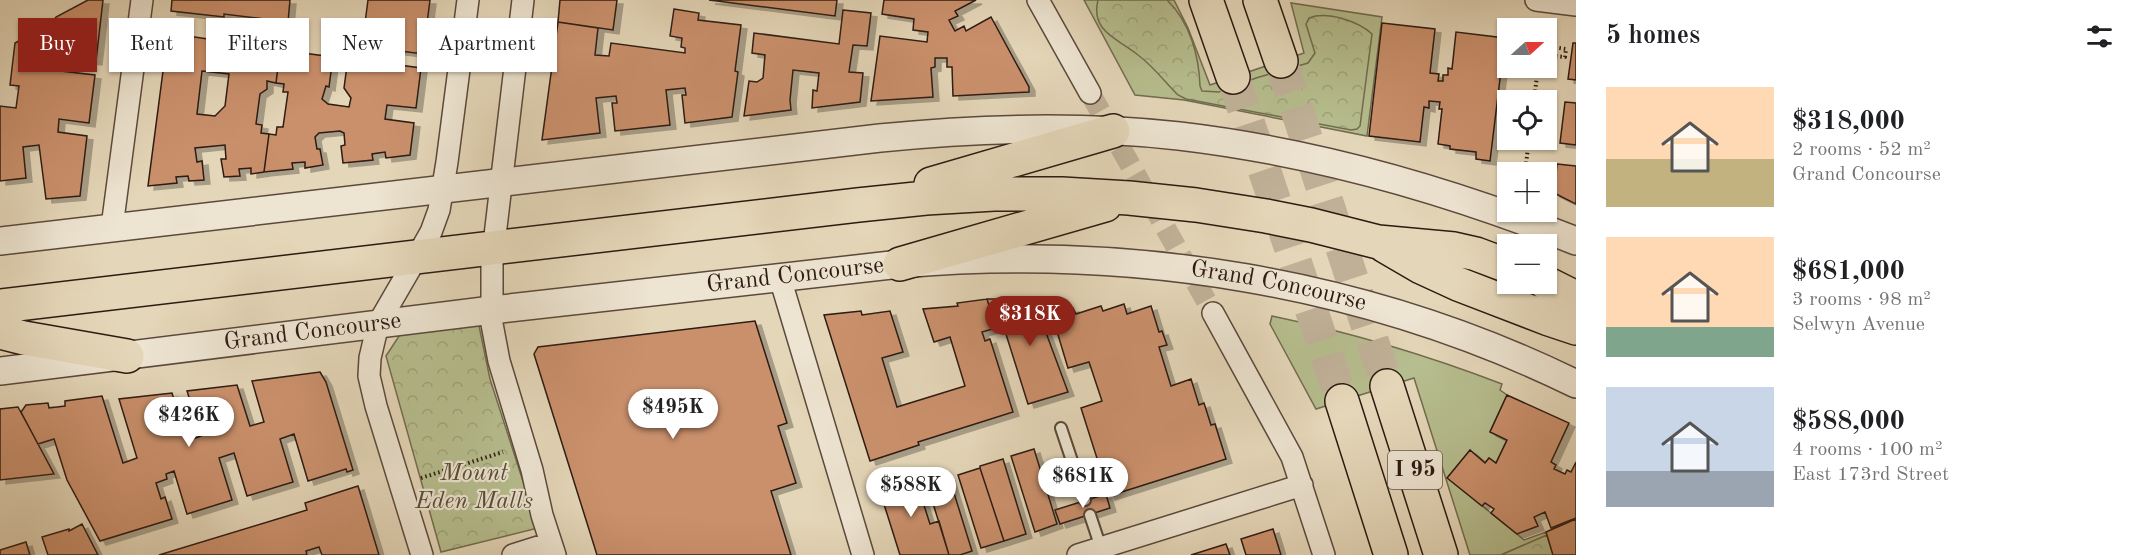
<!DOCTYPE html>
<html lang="en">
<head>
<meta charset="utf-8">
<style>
  body { margin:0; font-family:"Old Standard TT",serif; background:#f2f2f2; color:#202124; height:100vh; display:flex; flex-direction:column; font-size:22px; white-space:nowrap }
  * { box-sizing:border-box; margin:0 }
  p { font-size:20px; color:#757577 }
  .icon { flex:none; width:33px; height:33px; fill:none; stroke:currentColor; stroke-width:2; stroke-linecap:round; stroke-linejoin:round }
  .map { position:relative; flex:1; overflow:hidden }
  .details { display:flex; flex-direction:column; background:#fff; width:570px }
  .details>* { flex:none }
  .hud { position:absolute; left:18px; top:18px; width:570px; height:54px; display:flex; gap:12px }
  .needle { width:39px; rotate:69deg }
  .controls { position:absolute; left:1497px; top:18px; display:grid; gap:12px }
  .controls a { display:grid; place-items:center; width:60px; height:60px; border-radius:0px; background:#fff; box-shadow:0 2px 4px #0004; font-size:30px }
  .price { position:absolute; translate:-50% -51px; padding:0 14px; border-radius:21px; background:#fff; color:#222; font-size:20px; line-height:39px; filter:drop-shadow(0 2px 3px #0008) }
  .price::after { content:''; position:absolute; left:50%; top:36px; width:18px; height:14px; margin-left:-9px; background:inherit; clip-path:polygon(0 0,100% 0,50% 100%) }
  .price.selected { background:#8f2418; color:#fff }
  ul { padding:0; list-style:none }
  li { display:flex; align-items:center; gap:18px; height:150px; padding:0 30px }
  li span { display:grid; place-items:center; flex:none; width:168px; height:120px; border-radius:0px; color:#555 }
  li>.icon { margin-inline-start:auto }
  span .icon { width:72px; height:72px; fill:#fffc; stroke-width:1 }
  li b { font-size:26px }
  h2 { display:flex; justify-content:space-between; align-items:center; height:72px; padding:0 30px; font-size:26px }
  .pill { padding:0 21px; border-radius:0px; background:#fff; box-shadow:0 2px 4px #0004; font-size:21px; line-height:54px }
  .pill.selected { background:#8f2418; color:#fff }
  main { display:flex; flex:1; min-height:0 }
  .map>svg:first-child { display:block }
  .green { fill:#b6bd8e; stroke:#726c50; stroke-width:1.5 }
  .forest { fill:url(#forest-crowns); stroke:#726c50; stroke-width:1.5 }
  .building { fill:#ca906c; stroke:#2d1a12; stroke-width:1.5; fill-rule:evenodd; filter:url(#shadow) }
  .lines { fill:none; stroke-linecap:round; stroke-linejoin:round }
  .minor-tunnel { stroke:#bfb097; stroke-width:21; stroke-dasharray:21 10; stroke-linecap:butt }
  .motorway-tunnel { stroke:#bfb097; stroke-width:33; stroke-dasharray:33 16; stroke-linecap:butt }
  .service-casing { stroke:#5b493c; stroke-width:14 }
  .minor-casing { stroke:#5b493c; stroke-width:24 }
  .tertiary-casing { stroke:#5b493c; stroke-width:30 }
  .primary-casing { stroke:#2d1a12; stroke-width:36 }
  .motorway-casing { stroke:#2d1a12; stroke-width:36 }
  .path { stroke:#2d1a12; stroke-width:4; stroke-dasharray:1.5 3; stroke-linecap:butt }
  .service { stroke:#ede4d1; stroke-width:10 }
  .minor { stroke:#ede4d1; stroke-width:21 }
  .tertiary { stroke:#ede4d1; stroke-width:27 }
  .primary { stroke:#e4d6b8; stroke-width:33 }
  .motorway { stroke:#e4d6b8; stroke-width:33 }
  .labels { text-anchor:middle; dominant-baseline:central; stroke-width:4.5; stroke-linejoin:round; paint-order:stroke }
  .shield { fill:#ede4d1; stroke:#67574b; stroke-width:1.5 }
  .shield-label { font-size:22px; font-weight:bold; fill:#2d1a12 }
  .street-label { font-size:24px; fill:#2d1a12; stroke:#ede4d1 }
  .park-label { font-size:24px; font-style:italic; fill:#564b37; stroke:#ede4d1 }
</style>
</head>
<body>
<main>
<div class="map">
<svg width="1576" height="555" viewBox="0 0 1576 555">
  <defs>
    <pattern id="forest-crowns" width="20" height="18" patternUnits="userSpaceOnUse" patternTransform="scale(1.5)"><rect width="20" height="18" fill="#b6bd8e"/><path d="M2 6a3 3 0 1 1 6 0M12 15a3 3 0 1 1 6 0" fill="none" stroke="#9da279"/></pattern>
    <filter id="shadow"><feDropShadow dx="6" dy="4" stdDeviation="0" flood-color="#0004"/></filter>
  </defs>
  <rect width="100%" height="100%" fill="#e4d6b8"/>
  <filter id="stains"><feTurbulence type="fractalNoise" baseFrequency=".00333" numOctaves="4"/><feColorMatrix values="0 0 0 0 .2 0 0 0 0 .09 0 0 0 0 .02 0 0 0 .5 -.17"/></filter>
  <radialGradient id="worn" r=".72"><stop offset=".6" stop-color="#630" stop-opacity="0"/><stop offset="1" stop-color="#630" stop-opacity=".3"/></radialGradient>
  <path class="green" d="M1084 0H1174L1188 28 1210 85 1304 53 1291 3 1382 17 1367 136 1184 100 1135 95Z
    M1272 316C1353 333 1424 354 1502 384L1500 390 1507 395 1490 432 1507 440 1496 463 1489 458 1485 463 1470 450 1448 478 1524 540 1546 532 1547 535 1501 555H1470L1414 378 1316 409 1270 324Z"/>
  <path class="forest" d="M1098 0H1167C1190 22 1199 56 1200 86L1202 91 1219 92 1256 78 1308 63 1315 53 1306 24 1309 18C1327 11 1358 21 1372 34L1360 126 1357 129 1351 130 1186 99 1178 95C1165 82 1153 66 1138 55 1119 39 1090 32 1098 0Z
    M478 321 490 379 538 528 441 552 386 356 403 330Z
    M1547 535 1553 555H1501Z"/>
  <path class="building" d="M88 0H103L96 61 62 57 61 71 95 75 89 123 59 119 58 132 87 136 80 196 46 199 39 145 23 147 26 178 0 181V106L16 108 19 86 10 85 15 43 52 23 56 17Z
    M172 0H290L288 22 224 14V17L171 11Z
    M368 0H430L423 54 362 46Z
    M560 0H617L613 30 558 22Z
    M709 0H837L835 16Z
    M884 0H976L955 11 958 16 949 20 955 31 964 26 966 31 991 17 1029 87V92L953 96 952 67H947V58H935V67L931 68 933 97 871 101 880 36 927 42 928 32 913 30 914 19 882 14Z
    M674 9 699 13 698 20 741 25 735 71 738 72 732 117 685 123 682 95H686L685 88 666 90 670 125 615 131 612 103H617L616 96 596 98 600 133 542 140 558 22 598 28 595 55 609 56 611 43 685 53V48L681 47 682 38 670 36Z
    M843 10 871 13 867 46 853 45 849 72 863 73 860 102 812 108 813 90 817 91 819 73 793 70 790 100 791 110 744 116 749 81 757 82 763 78 765 55 752 53 754 33 839 44Z
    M1382 23 1435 29 1430 73 1439 74 1438 81H1443V75H1448V68L1452 69 1456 32 1505 38 1490 161 1476 159V152L1450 149V146L1438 144 1442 109H1439L1440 102 1429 101V108L1424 107 1420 142 1369 136Z
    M168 33 280 50 276 83 267 81V89L260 94 256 124 262 125 261 133 269 134 264 172 251 174V168L239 169 240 176 224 177 221 159H226L225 145 195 148 197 162 202 161 204 180 189 181 188 176 176 177 177 183 148 186ZM202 71 229 74 225 106 215 116 197 114Z
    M1573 43H1576V80L1568 79Z
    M280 50 333 57 329 87 326 86 322 99 328 104 349 107 351 98 344 88 348 58 421 68 416 108 387 105 385 119 414 123 410 155 386 158 385 152 372 154 373 160 343 163 341 146 345 145 344 133 340 131 319 133 315 137 317 149H320L323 165 305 168V162L292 163 293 169 264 172 269 134 276 135 277 127H283L288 92H283L284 84 276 83Z
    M1565 102 1576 103V145L1560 143Z
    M1557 164 1576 166V204L1554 193Z
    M987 299H1001L1002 303H1032L1030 299H1046L1052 315 1045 330 1068 392 1028 404 1004 328 997 330Z
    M987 299 996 328 982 332 985 341 990 339 1013 412 918 442 919 445 870 461 824 315 861 311 862 315 890 311 903 352 882 358 897 407 965 386 950 337 934 342 923 309 958 306 957 303Z
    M1124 304 1127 314 1151 306 1159 332 1162 331 1167 345 1159 347 1171 386 1191 379 1199 405 1204 403 1211 425 1215 424 1226 459 1109 496 1081 408 1102 401 1089 362 1068 368 1052 315 1073 308 1076 314 1101 306 1103 311Z
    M755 321 787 423 778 426 796 483 771 491 791 555H597L534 354 538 347Z
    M320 372 326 382 353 470 347 472 346 469 308 481 294 434 280 439 293 482 247 496 234 453 219 458 232 500 187 514 174 471 166 474 167 479 156 483 161 499 165 497 172 519 100 541 67 480 54 439 38 444 21 412 26 405 48 403 49 408 65 406V401L102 396 123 463 137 458 119 399 172 393 187 441 201 436 187 391 237 385 250 426 264 422 252 381Z
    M1507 395 1569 423 1551 462 1556 465 1554 469 1565 474 1567 470 1571 472 1576 462V518L1551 528 1545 512 1534 517 1538 526 1517 534 1491 513 1494 509 1485 503 1482 506 1447 478 1470 450 1485 463 1489 458 1496 463 1507 440 1490 432Z
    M18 407 38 444 54 474 0 480V409Z
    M1034 449 1057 524 1035 532 1011 456Z
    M1003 459 1026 534 1004 541 980 468V466Z
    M980 468 1004 541 981 548 958 475Z
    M913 471 930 524 939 521 949 555H900L877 482Z
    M949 477 972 551 960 555H949L927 484Z
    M358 486 379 555H322L319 547 306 551 307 555H159L307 510 305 503Z
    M1106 494 1110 508 1060 524 1055 510Z
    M1576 519V555H1553L1546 532Z
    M82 524 98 555H48L42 537 69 529V531Z
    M1273 529 1281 555H1246L1241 539Z
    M26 542 30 555H0V550Z
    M1226 544 1230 555H1191Z"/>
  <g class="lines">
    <path class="minor-tunnel" d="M1090 93 1213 313"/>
    <path class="motorway-tunnel" d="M1281 61 1387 386
      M1233 77 1342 401"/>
    <defs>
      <path id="service" d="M1061 428 1085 500
        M1090 515 1101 548"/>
      <path id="minor" d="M523 0 492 261V324L499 361 532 470 542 515 555 555
        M1038 0 1090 93
        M1536 0 1576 5
        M112 227 142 0
        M780 278 863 555
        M1213 313 1292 457 1324 555
        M422 555 376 406 369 376 370 358 378 324 418 255 431 232 439 210 447 162 468 0
        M513 555 551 543
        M1078 555 1302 485"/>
      <g id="tertiary">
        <path d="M0 241 880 138C979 128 1080 125 1179 136 1316 152 1448 190 1576 241"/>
        <path id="s1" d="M0 371 492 310 900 264C1131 244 1366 281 1576 384"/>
      </g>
      <path id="primary" d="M931 184 1113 131
        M1385 246 1421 267 1458 284 1549 319 1576 328
        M900 264 1105 205
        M1546 283 1576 298
        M0 306 858 205 926 198 994 194H1062L1129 198 1196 205 1266 216 1311 225 1378 242 1454 249 1476 254 1508 266
        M0 332 24 338 127 356"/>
      <path id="motorway" d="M1206 0 1233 77
        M1260 0 1281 61
        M1387 386 1441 555
        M1342 401 1391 555"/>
    </defs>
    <use href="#service" class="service-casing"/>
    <use href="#minor" class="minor-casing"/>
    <use href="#tertiary" class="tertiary-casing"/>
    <use href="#primary" class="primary-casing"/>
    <use href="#motorway" class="motorway-casing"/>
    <path class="path" d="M1546 46 1566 49 1565 57 1546 55
      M1534 100 1538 68
      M1525 172 1529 140
      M421 478 503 452"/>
    <use href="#service" class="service"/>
    <use href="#minor" class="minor"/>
    <use href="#tertiary" class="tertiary"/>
    <use href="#primary" class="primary"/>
    <use href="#motorway" class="motorway"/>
  </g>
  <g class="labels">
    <rect class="shield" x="1388" y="451" width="54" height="38" rx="4.5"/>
    <g class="shield-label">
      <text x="1415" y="470">I 95</text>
    </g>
    <g class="street-label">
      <text stroke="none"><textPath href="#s1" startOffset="801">Grand Concourse</textPath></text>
      <text stroke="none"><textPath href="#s1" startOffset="1287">Grand Concourse</textPath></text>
      <text stroke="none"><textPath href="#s1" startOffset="315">Grand Concourse</textPath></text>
    </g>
    <g class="park-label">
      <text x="474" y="474">Mount<tspan x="474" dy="28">Eden Malls</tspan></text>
    </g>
  </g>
  <rect width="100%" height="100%" filter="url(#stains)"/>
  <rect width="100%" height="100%" fill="url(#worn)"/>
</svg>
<div class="controls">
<a><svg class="needle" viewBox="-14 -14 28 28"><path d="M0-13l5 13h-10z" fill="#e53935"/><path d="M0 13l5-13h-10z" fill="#757577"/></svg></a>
<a><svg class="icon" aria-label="locate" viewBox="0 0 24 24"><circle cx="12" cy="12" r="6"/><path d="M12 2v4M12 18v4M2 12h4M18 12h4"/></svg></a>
<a>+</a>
<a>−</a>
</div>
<b class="price selected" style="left:1030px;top:347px">$318K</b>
<b class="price" style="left:673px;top:440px">$495K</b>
<b class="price" style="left:189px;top:448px">$426K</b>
<b class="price" style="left:1083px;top:509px">$681K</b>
<b class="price" style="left:911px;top:518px">$588K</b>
<div class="hud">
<a class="pill selected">Buy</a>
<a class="pill">Rent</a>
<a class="pill">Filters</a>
<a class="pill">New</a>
<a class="pill">Apartment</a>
</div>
</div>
<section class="details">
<h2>5 homes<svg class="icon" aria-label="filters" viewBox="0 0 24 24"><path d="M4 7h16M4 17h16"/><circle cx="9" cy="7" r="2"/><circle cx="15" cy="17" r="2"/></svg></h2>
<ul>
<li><span style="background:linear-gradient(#ffd9b3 60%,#c2b280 0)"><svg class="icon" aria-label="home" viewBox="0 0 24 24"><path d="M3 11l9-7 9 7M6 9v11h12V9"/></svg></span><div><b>$318,000</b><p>2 rooms · 52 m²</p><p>Grand Concourse</p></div></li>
<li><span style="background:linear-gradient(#ffd9b3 75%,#7fa58c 0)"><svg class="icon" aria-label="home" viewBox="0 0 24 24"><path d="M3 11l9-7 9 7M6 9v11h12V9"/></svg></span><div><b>$681,000</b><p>3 rooms · 98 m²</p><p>Selwyn Avenue</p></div></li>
<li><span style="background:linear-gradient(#c9d6e8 70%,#9aa5b1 0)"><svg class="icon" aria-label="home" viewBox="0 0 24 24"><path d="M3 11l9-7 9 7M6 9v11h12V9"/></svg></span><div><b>$588,000</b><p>4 rooms · 100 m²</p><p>East 173rd Street</p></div></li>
</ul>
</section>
</main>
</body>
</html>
